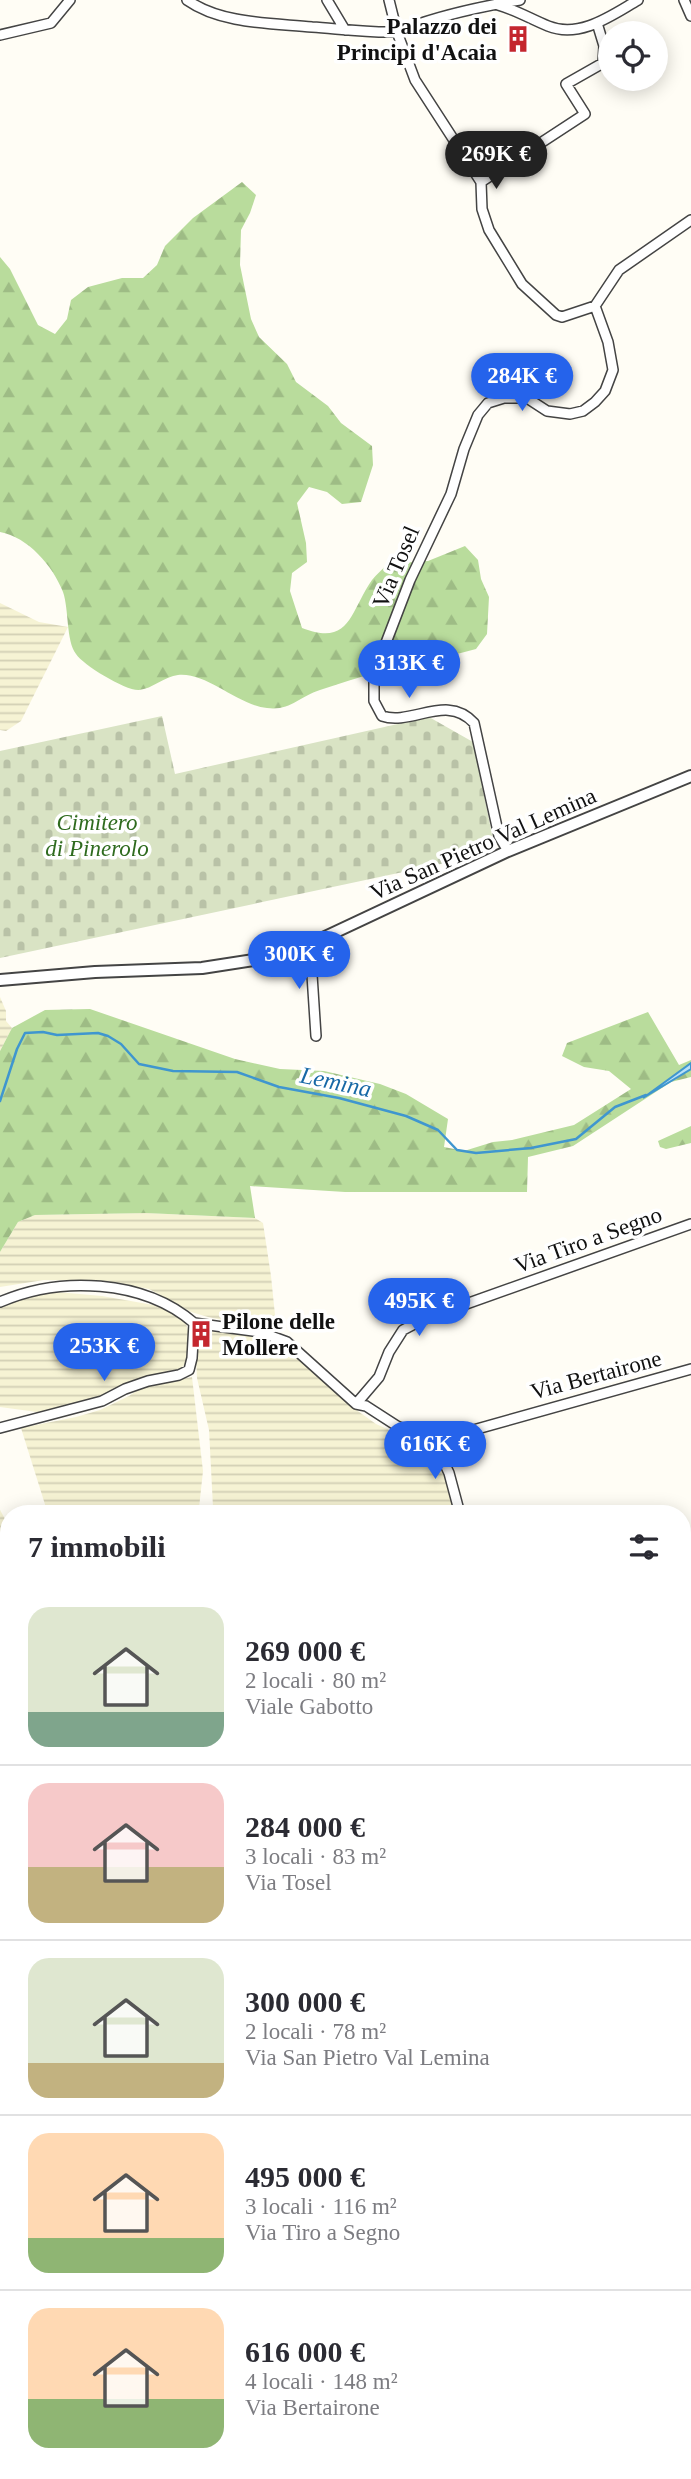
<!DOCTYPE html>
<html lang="it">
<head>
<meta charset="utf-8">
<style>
  body { margin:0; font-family:"Times New Roman",serif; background:#f7f7f7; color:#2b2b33; height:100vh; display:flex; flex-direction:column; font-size:26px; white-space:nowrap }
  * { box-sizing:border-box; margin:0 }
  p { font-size:23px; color:#7c7c81 }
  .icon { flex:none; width:38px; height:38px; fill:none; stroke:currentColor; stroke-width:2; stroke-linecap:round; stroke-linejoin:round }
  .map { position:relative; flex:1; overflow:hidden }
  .drawer { position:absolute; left:0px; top:1505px; width:691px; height:975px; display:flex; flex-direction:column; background:#fff; border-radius:28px 28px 0 0; box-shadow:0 4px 18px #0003 }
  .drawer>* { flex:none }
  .tools { position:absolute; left:598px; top:21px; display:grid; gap:14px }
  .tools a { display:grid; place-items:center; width:70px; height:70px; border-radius:50%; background:#fff; box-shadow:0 4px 18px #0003; font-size:35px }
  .price { position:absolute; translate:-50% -60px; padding:0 16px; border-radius:24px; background:#2563eb; color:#fff; font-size:23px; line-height:46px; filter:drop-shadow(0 2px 4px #0008) }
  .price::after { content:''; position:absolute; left:50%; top:42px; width:21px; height:16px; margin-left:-10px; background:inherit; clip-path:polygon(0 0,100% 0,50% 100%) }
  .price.current { background:#222; color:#fff }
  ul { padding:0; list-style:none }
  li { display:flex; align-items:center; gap:21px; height:175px; padding:0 28px }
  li+li { border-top:2px solid #e1e1e2 }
  li span { display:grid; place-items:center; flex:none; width:196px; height:140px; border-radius:21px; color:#555 }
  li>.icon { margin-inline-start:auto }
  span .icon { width:84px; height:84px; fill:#fffc; stroke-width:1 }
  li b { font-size:30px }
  h2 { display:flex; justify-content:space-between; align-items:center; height:84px; padding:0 28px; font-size:30px }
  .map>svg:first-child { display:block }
  .farmland { fill:url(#farmland-rules) }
  .forest { fill:url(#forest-firs) }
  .cemetery { fill:url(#cemetery-stones) }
  .water { fill:url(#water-ripples); stroke:#3f96cf; stroke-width:2 }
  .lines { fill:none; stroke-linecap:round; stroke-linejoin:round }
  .stream { stroke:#3f96cf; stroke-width:2.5 }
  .minor-casing { stroke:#444; stroke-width:12 }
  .tertiary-casing { stroke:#444; stroke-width:14 }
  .minor { stroke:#fff; stroke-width:9 }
  .tertiary { stroke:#fff; stroke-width:10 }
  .labels { text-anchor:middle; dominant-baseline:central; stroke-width:7; stroke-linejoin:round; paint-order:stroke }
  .poi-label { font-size:23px; font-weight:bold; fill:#111; stroke:#fff; text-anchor:end }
  .street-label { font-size:23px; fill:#111; stroke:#fff }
  .park-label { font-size:23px; font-style:italic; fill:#2f6b1f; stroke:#fff }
  .water-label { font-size:24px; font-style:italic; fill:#1768a6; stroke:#fff }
</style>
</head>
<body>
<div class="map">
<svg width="691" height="2479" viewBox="0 0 691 2479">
  <defs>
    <pattern id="farmland-rules" width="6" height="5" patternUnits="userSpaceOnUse" patternTransform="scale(1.75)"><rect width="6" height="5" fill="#f6f3d4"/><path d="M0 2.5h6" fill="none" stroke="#d2cfb5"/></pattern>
    <pattern id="forest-firs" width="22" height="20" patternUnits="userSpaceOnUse" patternTransform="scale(1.75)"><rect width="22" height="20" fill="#b9dc9c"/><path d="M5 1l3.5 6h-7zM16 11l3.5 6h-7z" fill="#9ebc85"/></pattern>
    <pattern id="cemetery-stones" width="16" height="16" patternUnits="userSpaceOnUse" patternTransform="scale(1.75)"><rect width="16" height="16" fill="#d9e3c4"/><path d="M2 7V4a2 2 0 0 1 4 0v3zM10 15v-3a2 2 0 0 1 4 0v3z" fill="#b9c2a7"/></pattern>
    <pattern id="water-ripples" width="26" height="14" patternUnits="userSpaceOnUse" patternTransform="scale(1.75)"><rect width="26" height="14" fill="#b9e0f7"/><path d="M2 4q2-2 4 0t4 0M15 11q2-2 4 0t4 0" fill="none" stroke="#9ebfd3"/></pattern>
  </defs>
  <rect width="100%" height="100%" fill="#fffdf5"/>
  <path class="farmland" d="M0 603 39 622 68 627 21 721 6 731 0 730Z
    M0 997 6 1011V1021L12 1028 0 1051Z
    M146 1213 255 1218 263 1223 271 1276 275 1315 272 1324 261 1328 208 1317 191 1312 149 1289 106 1281 44 1280 0 1287V1252L18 1222 35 1215Z
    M57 1292 102 1296 165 1307 185 1319 188 1331 187 1362 180 1369 126 1384 100 1399 61 1410 37 1412 0 1407V1306L21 1297Z
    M204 1328 237 1331 268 1339 286 1347 313 1368 348 1404 376 1424 410 1439 425 1448 445 1477 455 1514H205L213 1507 209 1430 197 1378 196 1358 197 1336 200 1330Z
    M192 1377 203 1471 199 1508 166 1514H48L21 1428 76 1417 100 1410 129 1396 143 1386Z
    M0 1510 9 1526V1639L5 1656 9 1657V1913L5 1886 8 1883 0 1850Z
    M691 1700V2217L683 2216 682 1701Z
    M0 1976 9 2032V2157L0 2162Z"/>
  <path class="forest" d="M242 182 256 195 250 213 241 230 240 265 251 319 259 337 287 364 296 382 328 406 341 423 372 446 373 465 361 502 342 504 327 492 309 487 297 503 306 543 307 562 292 573 290 591 302 628C351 647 350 611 372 580 376 575 383 569 387 564L428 561 465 546 478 560 481 579 489 597 487 634 476 649 457 654 437 655C398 666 359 677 320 690 299 697 290 711 267 708 237 705 207 672 178 675 165 676 152 689 139 690 126 691 83 665 76 654 66 641 69 609 63 592 53 566 28 537 0 532V257L10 269 38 325 55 334 67 319 71 300 88 287 122 278H143L157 265 165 246 193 218Z
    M90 1009 235 1059 280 1069 324 1071 380 1084 406 1094 448 1119 444 1147 464 1151 493 1142 512 1140 574 1125 631 1089 609 1071 584 1067 562 1056 567 1043 648 1012 679 1065 691 1060V1077L671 1082 573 1146 528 1157 527 1192H345L250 1186 255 1218 146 1213 35 1215 18 1222 0 1252V1051L12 1028 45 1010Z
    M691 1126V1143L666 1149 660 1147 658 1141Z
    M9 2168V2257L0 2251V2174Z
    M140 2471H188L195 2479H144Z"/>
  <path class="cemetery" d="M162 716 175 774 429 717 473 742 494 844C488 856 476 856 464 859L0 958V751Z
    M683 1602 691 1603V1690L683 1691Z"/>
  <path class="water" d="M691 1063V1069L643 1098Z"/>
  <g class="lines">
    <path class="stream" d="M0 1101 17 1049 25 1033 43 1032 57 1035 98 1033 108 1036 121 1044 139 1064 173 1071 237 1072 279 1087 339 1098 406 1116 438 1130 457 1150 476 1153 531 1148 576 1139 615 1107 646 1095"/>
    <defs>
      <path id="minor" d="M187 0C221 24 271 23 312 27 340 29 368 33 397 32L415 80 481 182 482 209 489 230 522 284 556 315 562 317 595 306 608 342 613 370 605 391 595 402 583 411 570 414 547 411 527 398H504L488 403 478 415 464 449 451 494 410 580 374 674V701L382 716C412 726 447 693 474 723L499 836 508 851
        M327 0 345 30
        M389 0 397 32C436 16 478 7 520 0
        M684 0 691 16
        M498 5C516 10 531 19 548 26 580 39 612 15 638 0
        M0 35 51 23 70 0
        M481 182 585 114 566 84 603 63 604 46 597 23
        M595 306 619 270 691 220
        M310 944 316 1036
        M0 1302C60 1276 143 1279 194 1323
        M194 1323 260 1332 287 1342 356 1404 379 1377 389 1352 403 1330 424 1319 691 1224
        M356 1404 366 1406 397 1426 434 1441 691 1369
        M0 1428 102 1401 125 1389 148 1381 179 1375 189 1370 192 1358 194 1323
        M434 1441 449 1473 460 1514
        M682 1571 691 1572
        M0 2171 9 2164
        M682 2220 691 2224
        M0 2260 9 2270
        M682 2314 691 2311
        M682 2443 691 2410
        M678 2471 680 2479
        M508 2479 518 2471"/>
      <path id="tertiary" d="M0 980 95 972 202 968 273 957 310 944 508 851 691 776"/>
    </defs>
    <use href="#minor" class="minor-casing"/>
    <use href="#tertiary" class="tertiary-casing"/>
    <use href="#minor" class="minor"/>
    <use href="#tertiary" class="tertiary"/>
  </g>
  <defs>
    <symbol id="building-bare" viewBox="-9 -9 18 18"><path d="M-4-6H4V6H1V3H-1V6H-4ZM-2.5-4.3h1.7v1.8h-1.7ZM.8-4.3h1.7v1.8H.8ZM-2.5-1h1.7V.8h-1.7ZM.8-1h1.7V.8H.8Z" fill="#c4262e" stroke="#fff" stroke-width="2.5" paint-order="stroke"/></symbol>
  </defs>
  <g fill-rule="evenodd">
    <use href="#building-bare" x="499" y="20" width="38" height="38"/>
    <use href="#building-bare" x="182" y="1315" width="38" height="38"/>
  </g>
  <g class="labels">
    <g class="poi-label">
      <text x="497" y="26">Palazzo dei<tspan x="497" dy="26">Principi d'Acaia</tspan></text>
      <text x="222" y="1321" text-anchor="start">Pilone delle<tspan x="222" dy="26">Mollere</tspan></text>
    </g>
    <g class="street-label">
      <text transform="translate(396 567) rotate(-67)">Via Tosel</text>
      <text transform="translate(483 844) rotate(-24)">Via San Pietro Val Lemina</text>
      <text transform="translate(588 1240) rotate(-20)">Via Tiro a Segno</text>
      <text transform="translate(596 1375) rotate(-15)">Via Bertairone</text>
    </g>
    <g class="park-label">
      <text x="97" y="822">Cimitero<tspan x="97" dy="26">di Pinerolo</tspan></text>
    </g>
    <g class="water-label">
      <text transform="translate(336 1082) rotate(12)">Lemina</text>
    </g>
  </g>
</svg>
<div class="tools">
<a><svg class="icon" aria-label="locate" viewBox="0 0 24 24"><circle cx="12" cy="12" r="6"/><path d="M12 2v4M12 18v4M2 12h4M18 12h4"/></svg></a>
</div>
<b class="price current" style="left:496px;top:191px">269K €</b>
<b class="price" style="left:522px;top:413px">284K €</b>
<b class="price" style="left:409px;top:700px">313K €</b>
<b class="price" style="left:299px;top:991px">300K €</b>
<b class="price" style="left:419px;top:1338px">495K €</b>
<b class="price" style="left:104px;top:1383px">253K €</b>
<b class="price" style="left:435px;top:1481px">616K €</b>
<section class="drawer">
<h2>7 immobili<svg class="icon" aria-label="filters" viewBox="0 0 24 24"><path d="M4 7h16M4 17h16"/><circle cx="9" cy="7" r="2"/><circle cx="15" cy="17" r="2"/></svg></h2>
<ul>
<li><span style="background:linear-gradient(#dfe7d0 75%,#7fa58c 0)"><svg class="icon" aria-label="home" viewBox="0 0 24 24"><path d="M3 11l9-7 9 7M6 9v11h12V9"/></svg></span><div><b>269 000 €</b><p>2 locali · 80 m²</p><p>Viale Gabotto</p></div></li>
<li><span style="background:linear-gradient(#f6c9c9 60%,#c2b280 0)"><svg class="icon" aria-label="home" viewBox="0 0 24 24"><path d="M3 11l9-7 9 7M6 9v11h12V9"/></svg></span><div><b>284 000 €</b><p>3 locali · 83 m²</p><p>Via Tosel</p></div></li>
<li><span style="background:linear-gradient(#dfe7d0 75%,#c2b280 0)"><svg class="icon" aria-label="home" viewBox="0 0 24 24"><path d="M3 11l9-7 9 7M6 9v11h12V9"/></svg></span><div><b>300 000 €</b><p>2 locali · 78 m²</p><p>Via San Pietro Val Lemina</p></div></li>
<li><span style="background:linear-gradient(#ffd9b3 75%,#8fb573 0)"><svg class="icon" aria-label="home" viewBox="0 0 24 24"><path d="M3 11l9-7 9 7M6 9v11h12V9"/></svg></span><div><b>495 000 €</b><p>3 locali · 116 m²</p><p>Via Tiro a Segno</p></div></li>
<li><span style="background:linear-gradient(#ffd9b3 65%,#8fb573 0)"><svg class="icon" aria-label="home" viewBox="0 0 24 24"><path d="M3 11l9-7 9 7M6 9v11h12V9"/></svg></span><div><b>616 000 €</b><p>4 locali · 148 m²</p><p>Via Bertairone</p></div></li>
</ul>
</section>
</div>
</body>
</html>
